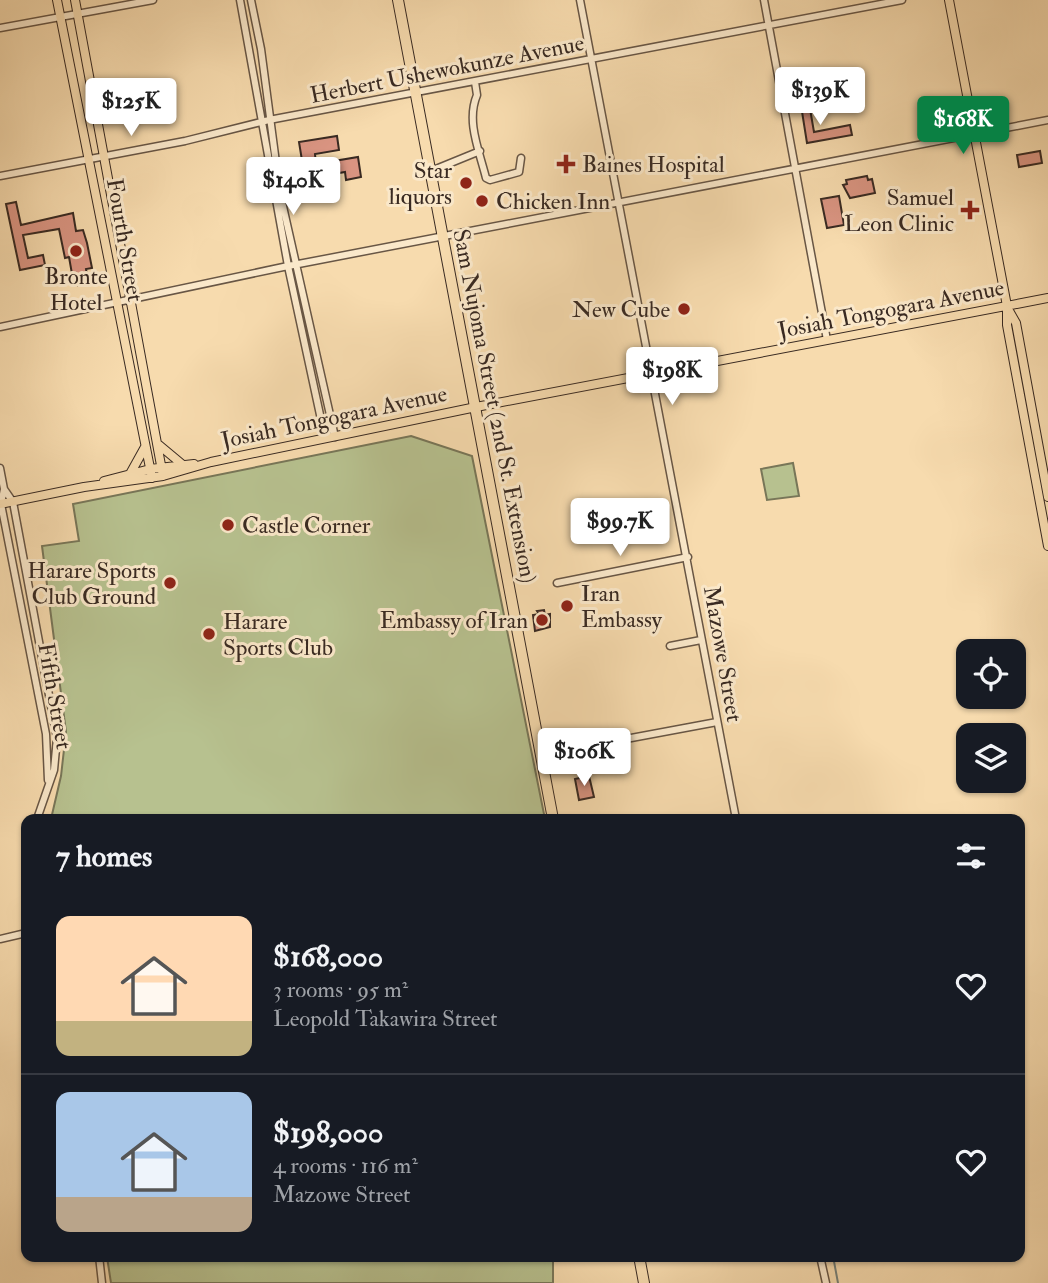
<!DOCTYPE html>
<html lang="en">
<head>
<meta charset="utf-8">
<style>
  body { margin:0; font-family:"IM FELL Double Pica",serif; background:#242831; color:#f1f3f6; height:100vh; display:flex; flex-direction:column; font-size:26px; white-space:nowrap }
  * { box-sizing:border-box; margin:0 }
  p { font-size:23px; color:#9ea1a6 }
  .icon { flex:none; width:38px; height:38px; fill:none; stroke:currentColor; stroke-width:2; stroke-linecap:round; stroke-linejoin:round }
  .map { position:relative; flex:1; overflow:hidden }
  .sheet { position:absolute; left:21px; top:814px; width:1004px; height:448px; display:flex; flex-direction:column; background:#171b24; border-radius:14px; box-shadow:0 2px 5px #0004 }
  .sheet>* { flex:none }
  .buttons { position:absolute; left:956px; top:639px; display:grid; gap:14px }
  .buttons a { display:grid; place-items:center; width:70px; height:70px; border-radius:14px; background:#171b24; box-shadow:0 2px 5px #0004; font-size:35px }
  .price { position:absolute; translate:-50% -60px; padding:0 16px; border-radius:7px; background:#fff; color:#222; font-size:23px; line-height:46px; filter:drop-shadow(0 2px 4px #0008) }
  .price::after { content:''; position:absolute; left:50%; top:42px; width:21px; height:16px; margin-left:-10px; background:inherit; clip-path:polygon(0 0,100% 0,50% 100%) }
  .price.selected { background:#0b8043; color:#fff }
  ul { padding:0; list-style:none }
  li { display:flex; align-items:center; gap:21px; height:175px; padding:0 35px }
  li+li { border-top:2px solid #363941 }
  li span { display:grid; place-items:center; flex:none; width:196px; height:140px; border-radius:14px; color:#555 }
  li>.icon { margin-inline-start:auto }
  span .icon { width:84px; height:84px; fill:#fffc; stroke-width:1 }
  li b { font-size:30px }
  h2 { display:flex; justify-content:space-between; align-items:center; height:84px; padding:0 35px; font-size:30px }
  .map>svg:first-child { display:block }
  .green { fill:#b7c18f; stroke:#787658; stroke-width:2 }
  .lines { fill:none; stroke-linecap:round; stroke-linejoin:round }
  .stream { stroke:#768078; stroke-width:2 }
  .building { fill:#d99481; stroke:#392a22; stroke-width:2 }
  .minor-casing { stroke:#685645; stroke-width:9 }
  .major-casing { stroke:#392a22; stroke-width:10 }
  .highway-casing { stroke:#392a22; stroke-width:12 }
  .minor { stroke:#fae8ca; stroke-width:6 }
  .major { stroke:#f7dbae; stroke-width:8 }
  .highway { stroke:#f7dbae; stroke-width:10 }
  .poi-dot { fill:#8f2418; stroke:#fae8ca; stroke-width:2.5 }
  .labels { text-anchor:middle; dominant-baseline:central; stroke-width:6; stroke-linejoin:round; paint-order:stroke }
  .street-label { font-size:23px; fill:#392a22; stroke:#fae8ca }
  .poi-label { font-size:23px; fill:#392a22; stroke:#fae8ca; text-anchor:start }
</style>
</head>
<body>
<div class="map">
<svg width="1048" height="1283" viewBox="0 0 1048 1283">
  <rect width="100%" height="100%" fill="#f7dbae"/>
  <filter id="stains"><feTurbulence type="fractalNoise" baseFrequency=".00286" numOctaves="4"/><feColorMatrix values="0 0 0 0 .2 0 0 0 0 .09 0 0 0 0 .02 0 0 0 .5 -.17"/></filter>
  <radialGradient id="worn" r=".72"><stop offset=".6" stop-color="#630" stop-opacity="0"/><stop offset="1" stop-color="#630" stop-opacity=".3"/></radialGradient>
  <path class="green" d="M411 436 472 456 545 819H51L61 776 66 732 42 546 79 541 73 504Z
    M793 463 799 496 767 500 761 469Z
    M107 1257H553V1283H111Z"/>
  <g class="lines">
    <path class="stream" d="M833 1256 838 1283"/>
  </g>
  <path class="building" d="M808 97 814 132 850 125 852 135 807 143 800 99Z
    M953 106 956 118 927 124 925 112Z
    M337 136 339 150 315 154 316 164 358 157 361 177 346 180 345 172 305 179 299 142Z
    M1040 151 1042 163 1019 167 1017 155Z
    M867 176 868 180 872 179 875 193 850 198 843 185 847 184 846 180Z
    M839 196 844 225 827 228 821 199Z
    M16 202 21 225 73 213 76 231 83 230 87 243 92 268 86 269 88 281 78 285 76 273 72 274 69 257 65 258 59 229 23 235 28 258 43 255 45 265 20 270 6 204Z
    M544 610 545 615 550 614V627L535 631 533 615 539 614 537 611Z
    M589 776 594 797 579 800 575 779Z"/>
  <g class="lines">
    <defs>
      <path id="minor" d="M240 0 288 266 325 438
        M251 0 261 49 280 193 335 437
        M580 0 736 819
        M764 0 827 340
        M0 28 153 0
        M475 82 477 95C466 121 479 150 486 178L490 180 519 172 521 158
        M431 171 480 151
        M0 176 185 141 269 120 902 0
        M0 327 288 266 1048 120
        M0 468 4 489 13 502 57 738 54 770 37 819
        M4 489 1 504 46 734 48 780
        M557 583 688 557
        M670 646 701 640
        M540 755 717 722
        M0 939 26 933
        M99 1256 102 1283
        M820 1256 826 1283"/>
      <path id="major" d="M57 0 152 478
        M75 0 163 476
        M949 0 1007 306V325L1048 546
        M1008 309 1016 323 1048 497
        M159 445 183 465
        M130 474 145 447
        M104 481 150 469 194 464
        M0 504 84 487 163 476 211 462 476 407 1048 298"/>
      <path id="highway" d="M398 0 553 819
        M639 1256 644 1283"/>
    </defs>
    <use href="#minor" class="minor-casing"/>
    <use href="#major" class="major-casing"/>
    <use href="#highway" class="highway-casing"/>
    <use href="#minor" class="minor"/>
    <use href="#major" class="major"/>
    <use href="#highway" class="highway"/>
  </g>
  <g class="poi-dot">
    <path d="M562.5 153.5h7v7h7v7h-7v7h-7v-7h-7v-7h7z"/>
    <circle cx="466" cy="183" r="7"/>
    <circle cx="482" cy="201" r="7"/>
    <path d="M966.5 199.5h7v7h7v7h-7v7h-7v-7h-7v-7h7z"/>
    <circle cx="76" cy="251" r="7"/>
    <circle cx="684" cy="309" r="7"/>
    <circle cx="228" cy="525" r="7"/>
    <circle cx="170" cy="583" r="7"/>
    <circle cx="567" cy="606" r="7"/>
    <circle cx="542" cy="620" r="7"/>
    <circle cx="209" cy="634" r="7"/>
  </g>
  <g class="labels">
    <g class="street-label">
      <text transform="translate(447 69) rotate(-11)">Herbert Ushewokunze Avenue</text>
      <text transform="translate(125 240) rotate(80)">Fourth Street</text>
      <text transform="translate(891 309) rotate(-11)">Josiah Tongogara Avenue</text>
      <text transform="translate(495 406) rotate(79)">Sam Nujoma Street (2nd St. Extension)</text>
      <text transform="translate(334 417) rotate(-12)">Josiah Tongogara Avenue</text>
      <text transform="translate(723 654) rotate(80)">Mazowe Street</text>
      <text transform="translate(55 696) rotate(80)">Fifth Street</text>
    </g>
    <g class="poi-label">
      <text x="582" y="164">Baines Hospital</text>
      <text x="452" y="170" text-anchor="end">Star<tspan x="452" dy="26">liquors</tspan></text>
      <text x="954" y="197" text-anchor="end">Samuel<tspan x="954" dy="26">Leon Clinic</tspan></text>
      <text x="496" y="201">Chicken Inn</text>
      <text x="76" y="276" text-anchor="middle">Bronte<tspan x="76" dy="26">Hotel</tspan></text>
      <text x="670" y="309" text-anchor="end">New Cube</text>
      <text x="242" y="525">Castle Corner</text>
      <text x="156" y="570" text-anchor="end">Harare Sports<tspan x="156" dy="26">Club Ground</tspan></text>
      <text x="581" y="593">Iran<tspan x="581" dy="26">Embassy</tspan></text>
      <text x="528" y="620" text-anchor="end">Embassy of Iran</text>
      <text x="223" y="621">Harare<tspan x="223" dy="26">Sports Club</tspan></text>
    </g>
  </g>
  <rect width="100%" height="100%" filter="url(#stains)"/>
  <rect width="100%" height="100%" fill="url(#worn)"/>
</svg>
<div class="buttons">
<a><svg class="icon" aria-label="locate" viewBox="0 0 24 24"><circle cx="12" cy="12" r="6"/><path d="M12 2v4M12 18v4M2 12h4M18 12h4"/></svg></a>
<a><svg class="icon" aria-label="layers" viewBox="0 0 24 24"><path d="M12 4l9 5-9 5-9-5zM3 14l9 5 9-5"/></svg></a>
</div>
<b class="price" style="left:820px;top:127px">$139K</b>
<b class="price" style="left:131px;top:138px">$125K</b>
<b class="price selected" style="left:963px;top:156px">$168K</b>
<b class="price" style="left:293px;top:217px">$140K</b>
<b class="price" style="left:672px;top:407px">$198K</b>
<b class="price" style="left:620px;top:558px">$99.7K</b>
<b class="price" style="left:584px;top:788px">$106K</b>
<section class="sheet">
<h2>7 homes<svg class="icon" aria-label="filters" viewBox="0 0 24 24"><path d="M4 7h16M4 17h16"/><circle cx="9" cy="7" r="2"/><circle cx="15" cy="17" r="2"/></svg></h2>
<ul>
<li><span style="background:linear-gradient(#ffd9b3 75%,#c2b280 0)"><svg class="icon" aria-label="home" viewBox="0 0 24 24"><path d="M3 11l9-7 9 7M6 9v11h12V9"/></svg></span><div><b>$168,000</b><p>3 rooms · 95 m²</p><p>Leopold Takawira Street</p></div><svg class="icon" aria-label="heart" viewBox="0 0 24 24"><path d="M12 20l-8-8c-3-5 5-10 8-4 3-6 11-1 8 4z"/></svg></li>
<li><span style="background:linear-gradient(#a9c7e8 75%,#b9a48a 0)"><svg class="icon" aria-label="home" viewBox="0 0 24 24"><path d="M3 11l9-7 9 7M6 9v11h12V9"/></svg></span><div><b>$198,000</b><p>4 rooms · 116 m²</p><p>Mazowe Street</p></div><svg class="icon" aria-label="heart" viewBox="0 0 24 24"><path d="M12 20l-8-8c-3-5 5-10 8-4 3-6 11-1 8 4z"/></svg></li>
</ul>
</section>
</div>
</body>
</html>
